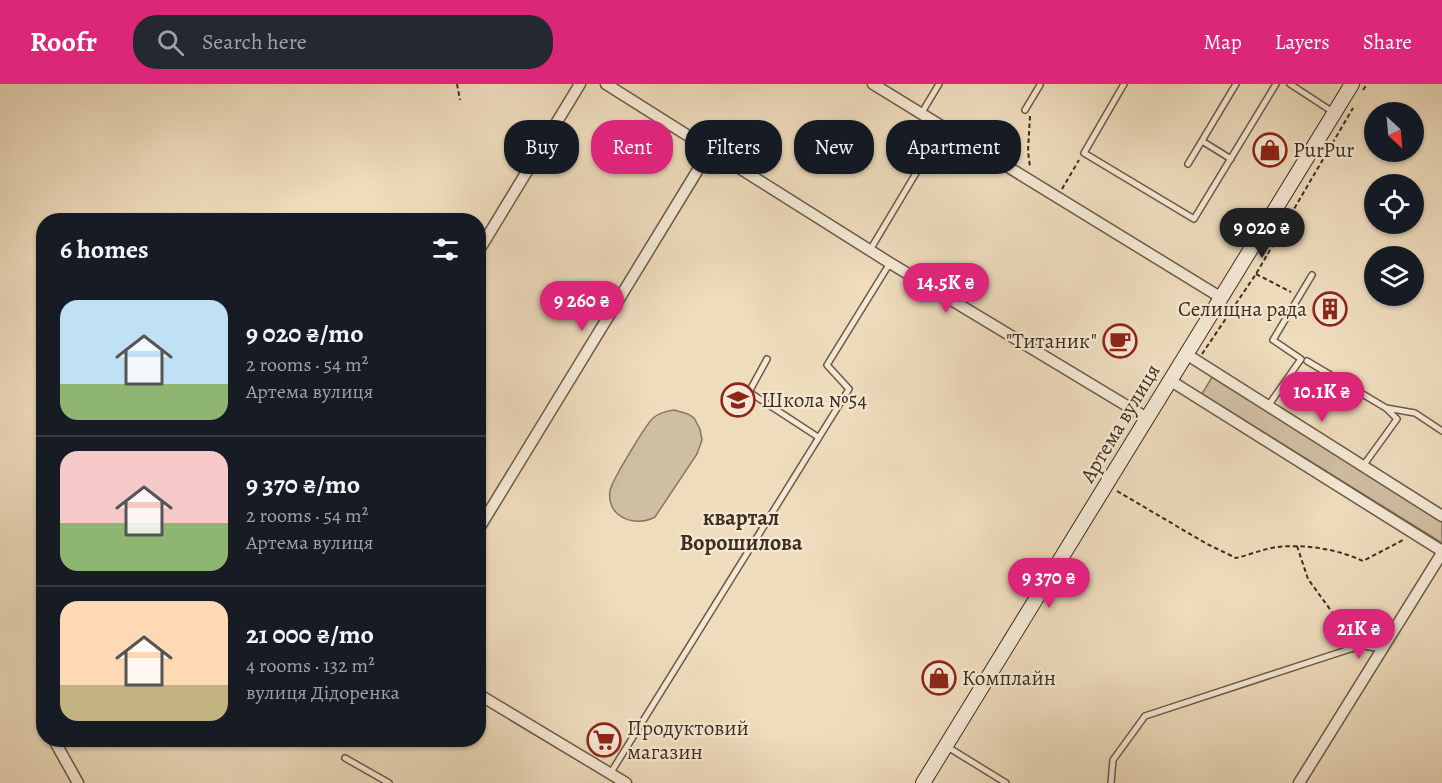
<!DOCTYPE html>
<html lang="en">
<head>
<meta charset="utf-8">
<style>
  body { margin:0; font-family:Alegreya,serif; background:#242831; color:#f1f3f6; height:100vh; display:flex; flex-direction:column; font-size:22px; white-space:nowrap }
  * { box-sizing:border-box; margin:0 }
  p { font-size:20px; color:#9ea1a6 }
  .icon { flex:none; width:33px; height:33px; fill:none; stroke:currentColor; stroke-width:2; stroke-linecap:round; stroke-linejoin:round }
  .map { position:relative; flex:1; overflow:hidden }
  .details { position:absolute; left:36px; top:129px; width:450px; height:534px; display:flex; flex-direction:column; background:#171b24; border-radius:24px; box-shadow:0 2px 4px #0004 }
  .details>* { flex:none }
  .banner { position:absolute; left:504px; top:36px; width:570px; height:54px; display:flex; gap:12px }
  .needle { width:39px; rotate:154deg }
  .tools { position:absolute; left:1364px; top:18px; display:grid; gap:12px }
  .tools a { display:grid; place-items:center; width:60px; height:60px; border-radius:50%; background:#171b24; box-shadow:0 2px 4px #0004; font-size:30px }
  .price { position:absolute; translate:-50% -51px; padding:0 14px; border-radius:21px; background:#db2777; color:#fff; font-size:20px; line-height:39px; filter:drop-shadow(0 2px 3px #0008) }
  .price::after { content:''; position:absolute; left:50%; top:36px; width:18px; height:14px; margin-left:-9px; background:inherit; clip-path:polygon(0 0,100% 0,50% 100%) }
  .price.current { background:#222; color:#fff }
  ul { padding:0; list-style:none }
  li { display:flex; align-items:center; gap:18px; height:150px; padding:0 24px }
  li+li { border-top:2px solid #363941 }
  li span { display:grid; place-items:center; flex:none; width:168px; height:120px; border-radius:18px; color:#555 }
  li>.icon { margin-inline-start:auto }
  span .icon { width:72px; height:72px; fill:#fffc; stroke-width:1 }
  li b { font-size:26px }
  h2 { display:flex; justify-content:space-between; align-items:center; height:72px; padding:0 24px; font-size:26px }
  .pill { padding:0 21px; border-radius:24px; background:#171b24; box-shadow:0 2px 4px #0004; font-size:21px; line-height:54px }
  .pill.current { background:#db2777; color:#fff }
  header { display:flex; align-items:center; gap:36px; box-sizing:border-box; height:84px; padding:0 30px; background:#db2777; color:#fff }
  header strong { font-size:28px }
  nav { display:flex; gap:33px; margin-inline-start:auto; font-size:21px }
  .search { width:420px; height:54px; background:#242831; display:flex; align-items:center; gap:15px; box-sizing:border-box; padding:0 21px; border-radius:24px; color:#9ea1a6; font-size:22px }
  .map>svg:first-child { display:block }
  .green { fill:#d0bea2; stroke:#88765f; stroke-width:1.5 }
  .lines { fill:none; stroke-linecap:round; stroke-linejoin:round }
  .lane-casing { stroke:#6c5944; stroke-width:8 }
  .street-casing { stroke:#6c5944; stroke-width:13 }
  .secondary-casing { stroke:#402d1c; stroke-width:16 }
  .path { stroke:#402d1c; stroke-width:2; stroke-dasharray:4.5 3; stroke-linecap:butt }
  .lane { stroke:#f4e8d4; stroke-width:5 }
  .street { stroke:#f4e8d4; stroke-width:10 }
  .secondary { stroke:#f4e8d4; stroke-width:14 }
  .labels { text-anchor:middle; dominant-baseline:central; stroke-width:4.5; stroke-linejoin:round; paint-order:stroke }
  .poi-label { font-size:21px; fill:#402d1c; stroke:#f4e8d4; text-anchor:start }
  .street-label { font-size:21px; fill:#402d1c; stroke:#f4e8d4 }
  .neighbourhood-label { font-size:22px; font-weight:bold; fill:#402d1c; stroke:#f4e8d4 }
</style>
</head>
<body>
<header>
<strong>Roofr</strong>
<div class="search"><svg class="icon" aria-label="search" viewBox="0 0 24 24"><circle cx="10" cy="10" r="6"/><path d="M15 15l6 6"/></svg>Search here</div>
<nav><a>Map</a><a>Layers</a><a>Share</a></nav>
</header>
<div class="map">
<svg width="1442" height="699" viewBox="0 0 1442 699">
  <rect width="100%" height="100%" fill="#eedcbd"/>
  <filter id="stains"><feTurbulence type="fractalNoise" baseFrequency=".00333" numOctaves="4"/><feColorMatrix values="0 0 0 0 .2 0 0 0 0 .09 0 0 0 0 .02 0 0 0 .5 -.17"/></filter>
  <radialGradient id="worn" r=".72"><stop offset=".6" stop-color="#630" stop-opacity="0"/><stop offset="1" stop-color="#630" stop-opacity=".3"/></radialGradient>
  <path class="green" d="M1212 293 1442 437V459L1202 310Z
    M674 326 688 330 694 334 700 345 702 356 697 370 655 433C635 444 606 433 610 407 611 398 645 342 653 334 659 329 666 327 674 326Z"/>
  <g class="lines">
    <defs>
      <path id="lane" d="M1124 0 1084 69 1194 135 1276 0
        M1290 0 1333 28
        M1025 26 1040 1
        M921 30 939 0
        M1202 57 1231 75
        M1188 80 1236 0
        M870 166 943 44
        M767 275 749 308 818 353
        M1307 277 1386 324 1415 329 1442 347
        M1268 322 1301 275 1273 256 1312 191
        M1363 382 1397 335 1386 324
        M946 662 1006 699
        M345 674 389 699
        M610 690 849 305 827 281 890 179
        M1111 699 1113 676 1145 632 1350 565 1363 562 1382 565"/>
      <path id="street" d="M606 0 890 179 1147 334
        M873 0 1220 213
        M478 168 580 0
        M1186 270 1442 432
        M1171 297 1442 467
        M478 446 710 66
        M478 610 626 699
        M54 656 78 699
        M1299 699 1442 469"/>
      <path id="secondary" d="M923 699C1067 466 1209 233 1352 0"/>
    </defs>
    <use href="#lane" class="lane-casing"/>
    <use href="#street" class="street-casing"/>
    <use href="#secondary" class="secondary-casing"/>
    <path class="path" d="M457 0 460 16
      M1363 6 1367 0
      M1030 32 1028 67 1030 83
      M1062 105 1079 76
      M1256 190 1291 208
      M1202 270 1256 190 1353 24
      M1117 407 1207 460 1236 474C1249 471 1263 465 1277 463 1306 460 1337 465 1363 477L1405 455
      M1297 462 1308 495 1332 528 1347 557"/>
    <use href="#lane" class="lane"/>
    <use href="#street" class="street"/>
    <use href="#secondary" class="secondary"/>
  </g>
  <defs>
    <symbol id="shop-ring" viewBox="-11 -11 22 22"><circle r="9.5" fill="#f4e8d4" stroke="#8f2418" stroke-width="1.5"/><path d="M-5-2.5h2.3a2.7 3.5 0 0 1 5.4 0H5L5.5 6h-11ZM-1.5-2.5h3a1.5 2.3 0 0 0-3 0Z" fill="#8f2418"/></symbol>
    <symbol id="building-ring" viewBox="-11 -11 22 22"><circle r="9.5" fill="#f4e8d4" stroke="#8f2418" stroke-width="1.5"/><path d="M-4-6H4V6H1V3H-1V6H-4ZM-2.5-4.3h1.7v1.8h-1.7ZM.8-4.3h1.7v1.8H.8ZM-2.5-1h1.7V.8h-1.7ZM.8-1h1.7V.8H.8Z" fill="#8f2418"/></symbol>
    <symbol id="cafe-ring" viewBox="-11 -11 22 22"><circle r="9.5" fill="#f4e8d4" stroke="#8f2418" stroke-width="1.5"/><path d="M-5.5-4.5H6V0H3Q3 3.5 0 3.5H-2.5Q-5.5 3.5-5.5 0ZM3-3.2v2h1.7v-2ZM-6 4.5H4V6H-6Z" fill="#8f2418"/></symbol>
    <symbol id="school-ring" viewBox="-11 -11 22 22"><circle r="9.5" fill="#f4e8d4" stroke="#8f2418" stroke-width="1.5"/><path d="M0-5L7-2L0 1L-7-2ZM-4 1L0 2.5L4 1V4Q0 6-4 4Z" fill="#8f2418"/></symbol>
    <symbol id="supermarket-ring" viewBox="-11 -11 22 22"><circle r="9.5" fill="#f4e8d4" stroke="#8f2418" stroke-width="1.5"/><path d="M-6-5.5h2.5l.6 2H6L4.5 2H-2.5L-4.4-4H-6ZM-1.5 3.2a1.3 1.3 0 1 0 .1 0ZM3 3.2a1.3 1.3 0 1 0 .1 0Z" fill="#8f2418"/></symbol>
  </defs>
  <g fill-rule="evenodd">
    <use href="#shop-ring" x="1251" y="47" width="38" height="38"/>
    <use href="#building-ring" x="1311" y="206" width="38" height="38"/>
    <use href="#cafe-ring" x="1101" y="238" width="38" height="38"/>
    <use href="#school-ring" x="719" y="297" width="38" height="38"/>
    <use href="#shop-ring" x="920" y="575" width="38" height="38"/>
    <use href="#supermarket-ring" x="585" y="637" width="38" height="38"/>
  </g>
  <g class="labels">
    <g class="poi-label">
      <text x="1293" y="66">PurPur</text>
      <text x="1307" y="225" text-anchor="end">Селищна рада</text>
      <text x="1097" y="257" text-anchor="end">"Титаник"</text>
      <text x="761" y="316">Школа №54</text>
      <text x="962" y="594">Комплайн</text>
      <text x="627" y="644">Продуктовий<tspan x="627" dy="24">магазин</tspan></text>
    </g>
    <g class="street-label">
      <text transform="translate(1120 339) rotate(-59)">Артема вулиця</text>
    </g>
    <g class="neighbourhood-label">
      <text x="741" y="434">квартал<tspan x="741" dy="25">Ворошилова</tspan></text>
    </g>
  </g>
  <rect width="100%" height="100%" filter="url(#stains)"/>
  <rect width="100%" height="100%" fill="url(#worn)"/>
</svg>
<div class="tools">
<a><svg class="needle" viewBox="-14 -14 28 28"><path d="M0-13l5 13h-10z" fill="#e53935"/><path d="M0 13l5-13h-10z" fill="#9ea1a6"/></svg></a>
<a><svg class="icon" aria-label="locate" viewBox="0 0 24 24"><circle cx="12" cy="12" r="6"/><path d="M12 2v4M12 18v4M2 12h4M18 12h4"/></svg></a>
<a><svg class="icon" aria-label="layers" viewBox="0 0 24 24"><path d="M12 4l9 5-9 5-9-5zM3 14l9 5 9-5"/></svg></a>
</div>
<b class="price current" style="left:1262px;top:175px">9 020 ₴</b>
<b class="price" style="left:946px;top:230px">14.5K ₴</b>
<b class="price" style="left:582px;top:248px">9 260 ₴</b>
<b class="price" style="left:1322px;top:339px">10.1K ₴</b>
<b class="price" style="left:1049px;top:525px">9 370 ₴</b>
<b class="price" style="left:1359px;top:576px">21K ₴</b>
<div class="banner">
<a class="pill">Buy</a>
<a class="pill current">Rent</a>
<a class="pill">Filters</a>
<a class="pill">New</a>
<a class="pill">Apartment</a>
</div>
<section class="details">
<h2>6 homes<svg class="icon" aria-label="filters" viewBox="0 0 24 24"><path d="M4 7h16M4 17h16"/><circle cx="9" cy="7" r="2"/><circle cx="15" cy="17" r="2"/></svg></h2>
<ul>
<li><span style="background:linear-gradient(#bfe0f5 70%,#8fb573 0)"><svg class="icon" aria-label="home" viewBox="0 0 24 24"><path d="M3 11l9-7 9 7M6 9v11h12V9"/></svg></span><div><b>9 020 ₴/mo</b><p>2 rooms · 54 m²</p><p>Артема вулиця</p></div></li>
<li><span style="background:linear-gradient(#f6c9c9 60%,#8fb573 0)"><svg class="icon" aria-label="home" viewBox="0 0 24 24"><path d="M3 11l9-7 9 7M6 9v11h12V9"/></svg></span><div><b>9 370 ₴/mo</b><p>2 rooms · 54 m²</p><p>Артема вулиця</p></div></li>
<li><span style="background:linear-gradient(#ffd9b3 70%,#c2b280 0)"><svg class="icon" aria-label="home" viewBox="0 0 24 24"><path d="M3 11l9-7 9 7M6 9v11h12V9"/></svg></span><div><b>21 000 ₴/mo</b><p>4 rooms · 132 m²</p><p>вулиця Дідоренка</p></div></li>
</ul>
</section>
</div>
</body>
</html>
